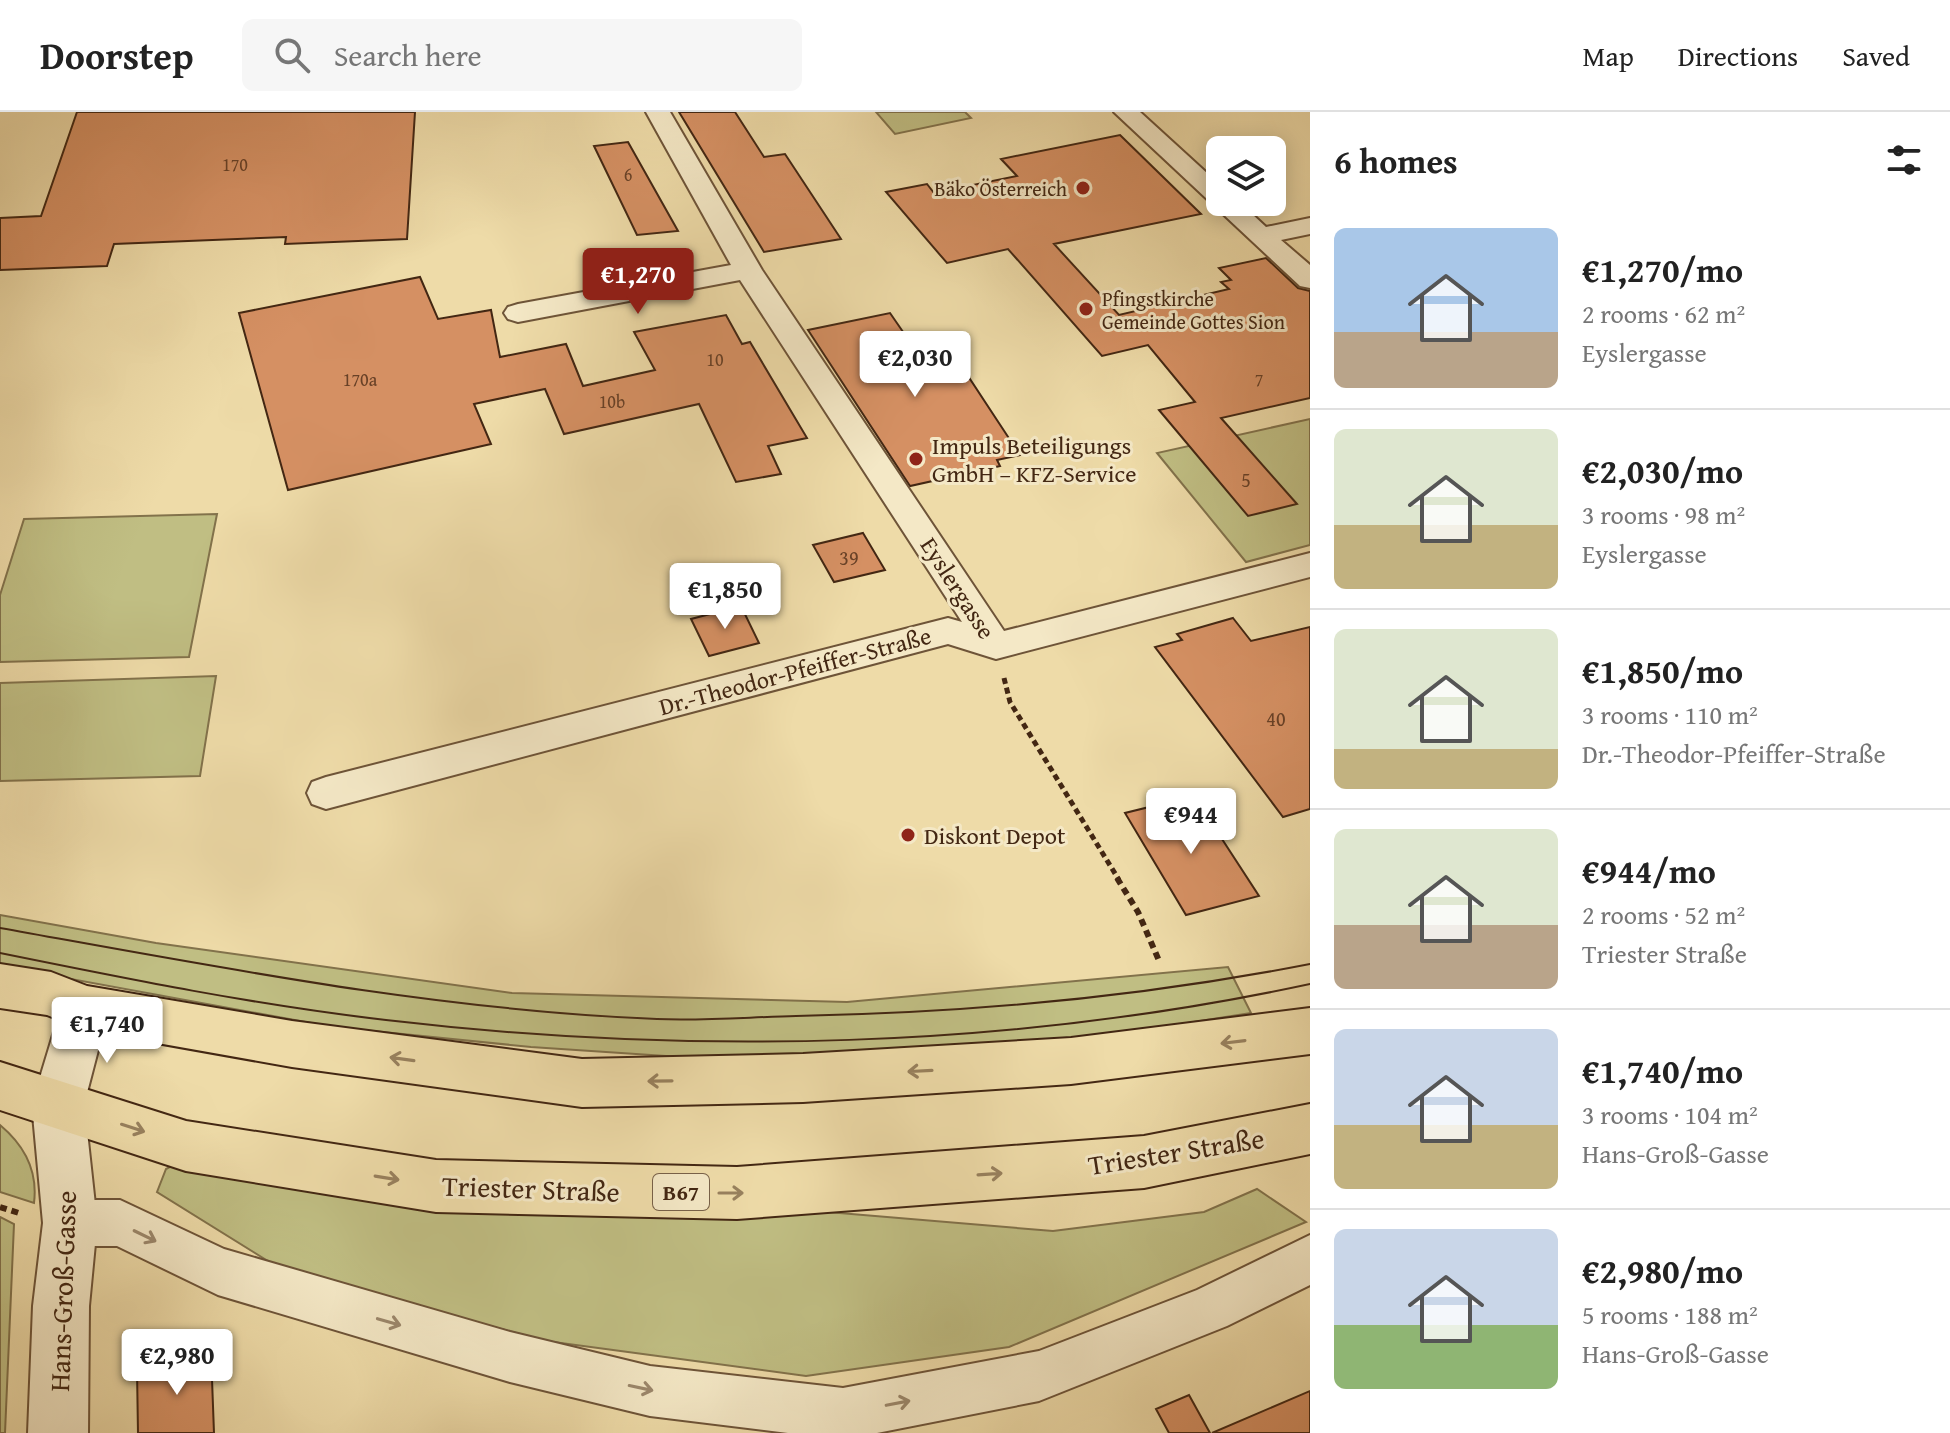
<!DOCTYPE html>
<html lang="en">
<head>
<meta charset="utf-8">
<style>
  body { margin:0; font-family:"Gentium Book Plus",serif; background:#f6f6f6; color:#222; height:100vh; display:flex; flex-direction:column; font-size:30px; white-space:nowrap }
  * { box-sizing:border-box; margin:0 }
  p { font-size:26px; color:#767676 }
  .icon { flex:none; width:44px; height:44px; fill:none; stroke:currentColor; stroke-width:2; stroke-linecap:round; stroke-linejoin:round }
  .map { position:relative; flex:1; overflow:hidden }
  .details { display:flex; flex-direction:column; background:#fff; width:640px }
  .details>* { flex:none }
  .controls { position:absolute; left:1206px; top:24px; display:grid; gap:16px }
  .controls a { display:grid; place-items:center; width:80px; height:80px; border-radius:12px; background:#fff; box-shadow:0 4px 20px #0003; font-size:40px }
  .price { position:absolute; translate:-50% -68px; padding:0 18px; border-radius:8px; background:#fff; color:#222; font-size:26px; line-height:52px; filter:drop-shadow(0 2px 4px #0008) }
  .price::after { content:''; position:absolute; left:50%; top:48px; width:24px; height:18px; margin-left:-12px; background:inherit; clip-path:polygon(0 0,100% 0,50% 100%) }
  .price.on { background:#8f2418; color:#fff }
  ul { padding:0; list-style:none }
  li { display:flex; align-items:center; gap:24px; height:200px; padding:0 24px }
  li+li { border-top:2px solid #e0e0e0 }
  li span { display:grid; place-items:center; flex:none; width:224px; height:160px; border-radius:12px; color:#555 }
  li>.icon { margin-inline-start:auto }
  span .icon { width:96px; height:96px; fill:#fffc; stroke-width:1 }
  li b { font-size:34px }
  h2 { display:flex; justify-content:space-between; align-items:center; height:96px; padding:0 24px; font-size:34px }
  header { display:flex; align-items:center; gap:48px; box-sizing:border-box; height:112px; padding:0 40px; background:#fff; border-bottom:2px solid #e0e0e0 }
  header strong { font-size:38px }
  nav { display:flex; gap:44px; margin-inline-start:auto; font-size:28px }
  .search { width:560px; height:72px; background:#f6f6f6; display:flex; align-items:center; gap:20px; box-sizing:border-box; padding:0 28px; border-radius:12px; color:#767676; font-size:30px }
  main { display:flex; flex:1; min-height:0 }
  .map>svg:first-child { display:block }
  .green { fill:#c0be83; stroke:#82724b; stroke-width:2 }
  .building { fill:#d59063; stroke:#432713; stroke-width:2 }
  .lines { fill:none; stroke-linecap:round; stroke-linejoin:round }
  .minor-casing { stroke:#6e5438; stroke-width:4 }
  .tertiary-casing { stroke:#6e5438; stroke-width:4 }
  .primary-casing { stroke:#432713; stroke-width:4 }
  .path-far1 { stroke:#432713; stroke-width:5; stroke-dasharray:6 4; stroke-linecap:butt }
  .path { stroke:#432713; stroke-width:6; stroke-dasharray:7 5; stroke-linecap:butt }
  .minor { fill:#f4e8c6; fill-rule:evenodd }
  .tertiary { fill:#f4e8c6; fill-rule:evenodd }
  .primary { fill:#eedba8; fill-rule:evenodd }
  .tram { stroke:#432713; stroke-width:2 }
  .oneway { stroke:#98815e }
  .oneway2 { stroke:#9c886c }
  .poi-dot { fill:#8f2418; stroke:#f4e8c6; stroke-width:3 }
  .labels { text-anchor:middle; dominant-baseline:central; stroke-width:6; stroke-linejoin:round; paint-order:stroke }
  .far-number-label { font-size:18px; fill:#684127 }
  .far-poi-label { font-size:20px; fill:#432713; stroke:#f4e8c6; text-anchor:end }
  .number-label { font-size:20px; fill:#684127 }
  .shield { fill:#f4e8c6; stroke:#786149; stroke-width:2 }
  .shield-label { font-size:22px; font-weight:bold; fill:#432713 }
  .poi-label { font-size:24px; fill:#432713; stroke:#f4e8c6; text-anchor:start }
  .street-label { font-size:24px; fill:#432713; stroke:#f4e8c6 }
  .near-street-label { font-size:28px; fill:#432713; stroke:#f4e8c6 }
</style>
</head>
<body>
<header>
<strong>Doorstep</strong>
<div class="search"><svg class="icon" aria-label="search" viewBox="0 0 24 24"><circle cx="10" cy="10" r="6"/><path d="M15 15l6 6"/></svg>Search here</div>
<nav><a>Map</a><a>Directions</a><a>Saved</a></nav>
</header>
<main>
<div class="map">
<svg width="1310" height="1321" viewBox="0 0 1310 1321">
  <rect width="100%" height="100%" fill="#eedba8"/>
  <filter id="stains"><feTurbulence type="fractalNoise" baseFrequency=".0025" numOctaves="4"/><feColorMatrix values="0 0 0 0 .2 0 0 0 0 .09 0 0 0 0 .02 0 0 0 .5 -.17"/></filter>
  <radialGradient id="worn" r=".72"><stop offset=".6" stop-color="#630" stop-opacity="0"/><stop offset="1" stop-color="#630" stop-opacity=".3"/></radialGradient>
  <path class="green" d="M876 0H965L971 6 895 22Z
    M1310 307V433L1246 450 1157 341Z
    M217 402 189 545 0 550V483L24 407Z
    M216 564 200 664 0 669V571Z
    M0 803 156 831 512 881 847 890 1228 855 1251 901 1046 933 696 946 531 935 333 915 0 854Z
    M0 1013C24 1033 38 1059 34 1091L0 1080Z
    M186 1046 1053 1119 1204 1100 1257 1077 1306 1110 1009 1235 806 1264 546 1229 284 1159 157 1080 166 1057Z
    M0 1105 14 1112 5 1321H0Z"/>
  <path class="building" d="M77 0H415L407 127 285 132 286 125 114 132 107 154 0 158V106L41 104Z
    M679 0H735L764 45 785 42 841 127 764 140Z
    M1120 23 1201 102 1054 132 1119 203 1229 177 1221 170 1231 168 1219 156 1266 146 1298 176 1310 179V286L1221 306 1297 392 1248 404 1159 298 1195 290 1148 233 1102 244 1008 137 947 151 886 80 927 72 934 81 1017 64 1001 47Z
    M628 30 678 119 637 123 594 34Z
    M420 165 438 207 491 198 500 245 566 232 583 274 655 258 634 220 726 203 742 232 750 230 807 326 768 334 781 362 736 370 699 292 564 322 545 277 474 292 491 332 288 378 239 201Z
    M890 201 910 230 941 223 1020 343 997 348 1000 354 910 374 808 218Z
    M863 421 885 458 834 470 813 433Z
    M741 494 759 531 709 544 691 507Z
    M1233 506 1251 529 1310 515V697L1283 705 1155 535 1182 528 1177 522Z
    M1194 684 1259 784 1186 803 1125 701Z
    M211 1240 214 1321H138L137 1258Z
    M1310 1279V1321H1212Z
    M1189 1283 1210 1321H1169L1156 1297Z"/>
  <g class="lines">
    <defs>
      <path id="minor" d="M646 0H670L762 158 1004 519 1310 441V465L996 547 948 532 326 697 312 692 307 681 312 670 326 665 948 506 962 510 740 168 518 210 508 207 504 201 508 195 518 192 731 153Z
        M1114 0H1140L1220 73V90H1239L1266 115 1310 106V122L1281 128 1310 153V176L1300 174Z
        M70 1088H120L224 1137 510 1220 650 1254 843 1276 1039 1239 1197 1178 1310 1123V1173L1227 1214 1039 1289 877 1321H788L650 1304 510 1270 218 1183 117 1134H70L53 1128 46 1111 53 1094Z"/>
      <path id="tertiary" d="M84 874 102 880 109 896 84 992 97 1111 89 1194 88 1321H28L33 1194 43 1111 32 992 66 880Z"/>
      <path id="primary" d="M0 852 51 860 87 874 292 909 582 947 803 942 1071 926 1310 896V942L1071 972 803 990 582 995 292 955 84 918 47 903 0 896Z
        M0 950 186 1009 436 1048 737 1055 1144 1024 1310 992V1042L1144 1076 737 1107 436 1100 186 1059 0 998Z"/>
    </defs>
    <use href="#minor" class="minor-casing"/>
    <use href="#tertiary" class="tertiary-casing"/>
    <use href="#primary" class="primary-casing"/>
    <path class="path-far1" d="M1004 566 1010 590 1119 768"/>
    <path class="path" d="M1117 766 1138 800 1160 851
      M0 1095 22 1102"/>
    <use href="#minor" class="minor"/>
    <use href="#tertiary" class="tertiary"/>
    <use href="#primary" class="primary"/>
    <path class="tram" d="M0 816C218 855 435 898 657 907 703 909 750 905 796 904 968 901 1141 885 1310 852
      M0 841C128 867 256 893 386 908 692 944 1008 937 1310 872"/>
  </g>
  <defs><path id="oneway-shaft" d="M-6 0H5M1.5-3L5.5 0L1.5 3" fill="none" stroke-width="1.6" stroke-linecap="round" stroke-linejoin="round" transform="scale(2)"/></defs>
  <g class="oneway">
    <use href="#oneway-shaft" transform="translate(1233 930) rotate(173)"/>
    <use href="#oneway-shaft" transform="translate(402 947) rotate(-172)"/>
    <use href="#oneway-shaft" transform="translate(920 959) rotate(177)"/>
    <use href="#oneway-shaft" transform="translate(660 969) rotate(179)"/>
    <use href="#oneway-shaft" transform="translate(133 1016) rotate(18)"/>
    <use href="#oneway-shaft" transform="translate(990 1062) rotate(-4)"/>
    <use href="#oneway-shaft" transform="translate(387 1066) rotate(9)"/>
    <use href="#oneway-shaft" transform="translate(731 1081)"/>
  </g>
  <g class="oneway2">
    <use href="#oneway-shaft" transform="translate(145 1124) rotate(26)"/>
    <use href="#oneway-shaft" transform="translate(389 1210) rotate(16)"/>
    <use href="#oneway-shaft" transform="translate(641 1276) rotate(12)"/>
    <use href="#oneway-shaft" transform="translate(898 1291) rotate(-11)"/>
  </g>
  <g class="poi-dot">
    <circle cx="1083" cy="76" r="8"/>
    <circle cx="1086" cy="197" r="8"/>
    <circle cx="916" cy="347" r="8"/>
    <circle cx="908" cy="723" r="8"/>
  </g>
  <g class="labels">
    <g class="far-number-label">
      <text x="235" y="52">170</text>
      <text x="628" y="62">6</text>
      <text x="715" y="247">10</text>
      <text x="360" y="267">170a</text>
      <text x="1259" y="267">7</text>
      <text x="612" y="289">10b</text>
    </g>
    <g class="far-poi-label">
      <text x="1067" y="76">Bäko Österreich</text>
      <text x="1102" y="186" text-anchor="start">Pfingstkirche<tspan x="1102" dy="23">Gemeinde Gottes Sion</tspan></text>
    </g>
    <g class="number-label">
      <text x="1246" y="367">5</text>
      <text x="849" y="445">39</text>
      <text x="1276" y="606">40</text>
    </g>
    <rect class="shield" x="653" y="1062" width="56" height="36" rx="6"/>
    <g class="shield-label">
      <text x="681" y="1080">B67</text>
    </g>
    <g class="poi-label">
      <text x="932" y="333">Impuls Beteiligungs<tspan x="932" dy="28">GmbH – KFZ-Service</tspan></text>
      <text x="924" y="723">Diskont Depot</text>
    </g>
    <g class="street-label">
      <text transform="translate(958 476) rotate(57)">Eyslergasse</text>
      <text transform="translate(795 559) rotate(-15)">Dr.-Theodor-Pfeiffer-Straße</text>
    </g>
    <g class="near-street-label">
      <text transform="translate(1176 1039) rotate(-9)">Triester Straße</text>
      <text transform="translate(531 1076) rotate(2)">Triester Straße</text>
      <text transform="translate(62 1179) rotate(-88)">Hans-Groß-Gasse</text>
    </g>
  </g>
  <rect width="100%" height="100%" filter="url(#stains)"/>
  <rect width="100%" height="100%" fill="url(#worn)"/>
</svg>
<div class="controls">
<a><svg class="icon" aria-label="layers" viewBox="0 0 24 24"><path d="M12 4l9 5-9 5-9-5zM3 14l9 5 9-5"/></svg></a>
</div>
<b class="price on" style="left:638px;top:204px">€1,270</b>
<b class="price" style="left:915px;top:287px">€2,030</b>
<b class="price" style="left:725px;top:519px">€1,850</b>
<b class="price" style="left:1191px;top:744px">€944</b>
<b class="price" style="left:107px;top:953px">€1,740</b>
<b class="price" style="left:177px;top:1285px">€2,980</b>
</div>
<section class="details">
<h2>6 homes<svg class="icon" aria-label="filters" viewBox="0 0 24 24"><path d="M4 7h16M4 17h16"/><circle cx="9" cy="7" r="2"/><circle cx="15" cy="17" r="2"/></svg></h2>
<ul>
<li><span style="background:linear-gradient(#a9c7e8 65%,#b9a48a 0)"><svg class="icon" aria-label="home" viewBox="0 0 24 24"><path d="M3 11l9-7 9 7M6 9v11h12V9"/></svg></span><div><b>€1,270/mo</b><p>2 rooms · 62 m²</p><p>Eyslergasse</p></div></li>
<li><span style="background:linear-gradient(#dfe7d0 60%,#c2b280 0)"><svg class="icon" aria-label="home" viewBox="0 0 24 24"><path d="M3 11l9-7 9 7M6 9v11h12V9"/></svg></span><div><b>€2,030/mo</b><p>3 rooms · 98 m²</p><p>Eyslergasse</p></div></li>
<li><span style="background:linear-gradient(#dfe7d0 75%,#c2b280 0)"><svg class="icon" aria-label="home" viewBox="0 0 24 24"><path d="M3 11l9-7 9 7M6 9v11h12V9"/></svg></span><div><b>€1,850/mo</b><p>3 rooms · 110 m²</p><p>Dr.-Theodor-Pfeiffer-Straße</p></div></li>
<li><span style="background:linear-gradient(#dfe7d0 60%,#b9a48a 0)"><svg class="icon" aria-label="home" viewBox="0 0 24 24"><path d="M3 11l9-7 9 7M6 9v11h12V9"/></svg></span><div><b>€944/mo</b><p>2 rooms · 52 m²</p><p>Triester Straße</p></div></li>
<li><span style="background:linear-gradient(#c9d6e8 60%,#c2b280 0)"><svg class="icon" aria-label="home" viewBox="0 0 24 24"><path d="M3 11l9-7 9 7M6 9v11h12V9"/></svg></span><div><b>€1,740/mo</b><p>3 rooms · 104 m²</p><p>Hans-Groß-Gasse</p></div></li>
<li><span style="background:linear-gradient(#c9d6e8 60%,#8fb573 0)"><svg class="icon" aria-label="home" viewBox="0 0 24 24"><path d="M3 11l9-7 9 7M6 9v11h12V9"/></svg></span><div><b>€2,980/mo</b><p>5 rooms · 188 m²</p><p>Hans-Groß-Gasse</p></div></li>
</ul>
</section>
</main>
</body>
</html>
